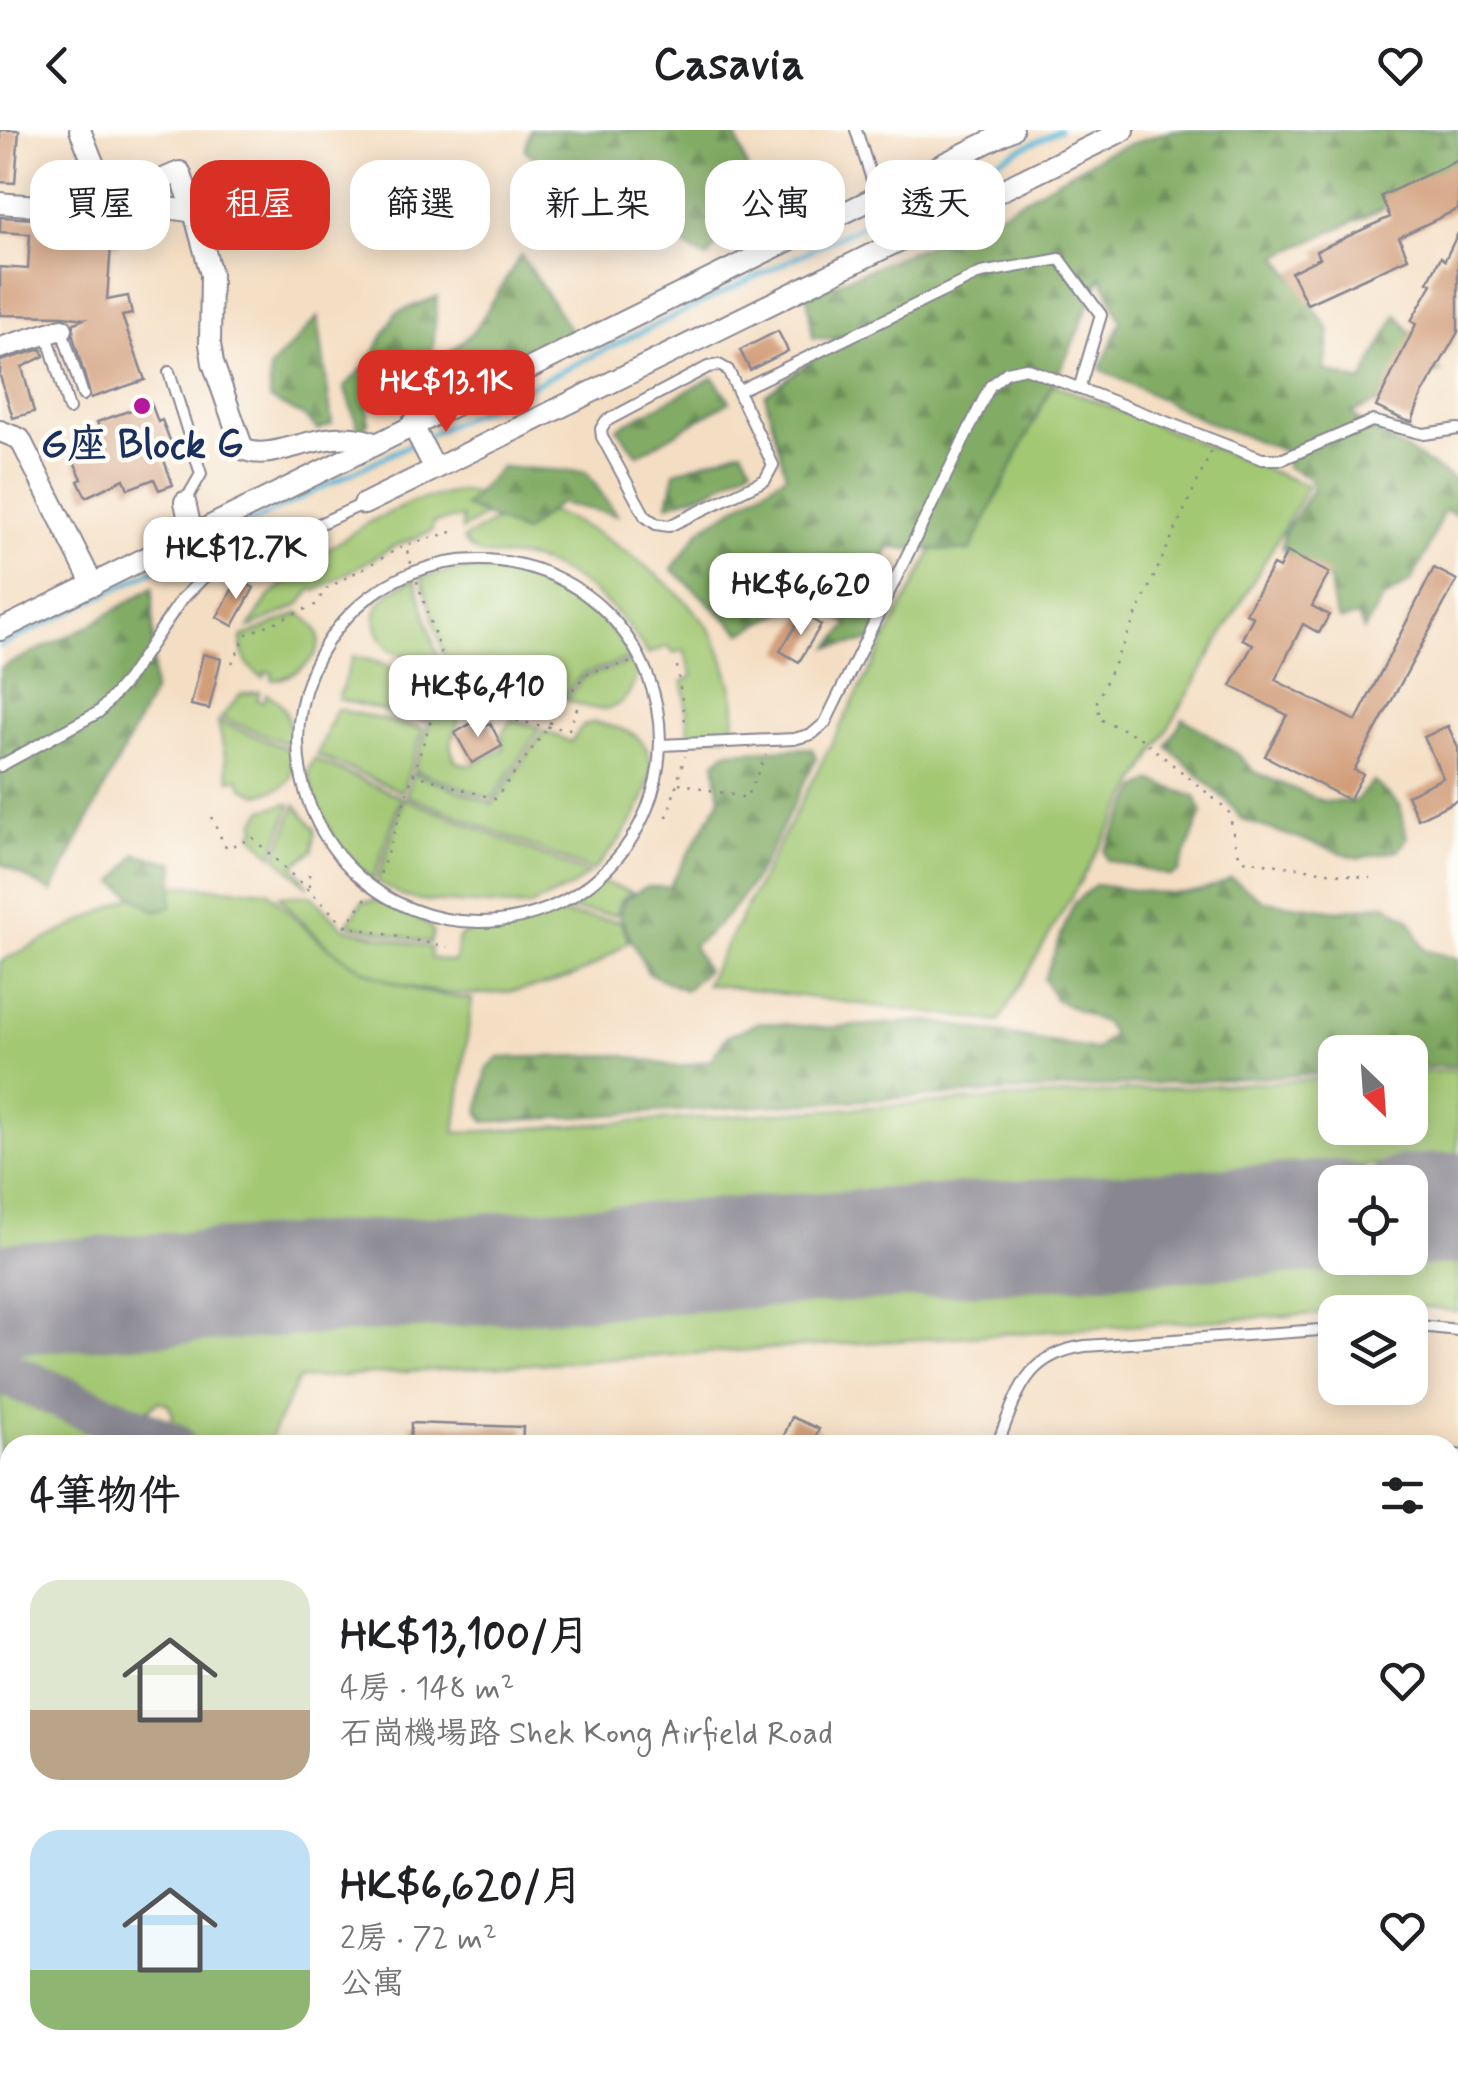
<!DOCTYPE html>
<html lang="zh-TW">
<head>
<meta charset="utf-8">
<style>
  body { margin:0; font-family:Mynerve,"LXGW WenKai TC",sans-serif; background:#f6f6f6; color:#202124; height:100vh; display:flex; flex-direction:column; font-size:38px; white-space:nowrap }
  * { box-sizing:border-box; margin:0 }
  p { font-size:32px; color:#757577 }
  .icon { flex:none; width:55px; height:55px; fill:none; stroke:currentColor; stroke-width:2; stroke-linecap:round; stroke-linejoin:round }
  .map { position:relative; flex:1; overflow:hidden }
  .details { position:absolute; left:0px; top:1305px; width:1460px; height:642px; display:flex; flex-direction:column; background:#fff; border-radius:30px 30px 0 0; box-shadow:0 5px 25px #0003 }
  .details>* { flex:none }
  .hud { position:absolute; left:30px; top:30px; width:1400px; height:90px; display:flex; gap:20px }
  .needle { width:65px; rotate:155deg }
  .controls { position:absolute; left:1318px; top:905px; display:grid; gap:20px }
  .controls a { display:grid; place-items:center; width:110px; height:110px; border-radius:20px; background:#fff; box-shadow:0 5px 25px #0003; font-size:50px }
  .price { position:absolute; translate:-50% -85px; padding:0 22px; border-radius:20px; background:#fff; color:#222; font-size:32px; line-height:65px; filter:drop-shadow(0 2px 5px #0008) }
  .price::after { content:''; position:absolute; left:50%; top:60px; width:30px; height:22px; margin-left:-15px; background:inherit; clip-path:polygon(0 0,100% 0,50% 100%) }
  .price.selected { background:#d93025; color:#fff }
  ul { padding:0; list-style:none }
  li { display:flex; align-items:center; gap:30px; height:250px; padding:0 30px }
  li span { display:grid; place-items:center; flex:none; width:280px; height:200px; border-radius:30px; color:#555 }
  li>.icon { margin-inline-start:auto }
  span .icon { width:120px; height:120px; fill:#fffc; stroke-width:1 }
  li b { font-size:42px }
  h2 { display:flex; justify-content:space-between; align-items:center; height:120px; padding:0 30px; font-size:42px }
  .tag { padding:0 35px; border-radius:30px; background:#fff; box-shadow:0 5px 25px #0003; font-size:35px; line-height:90px }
  .tag.selected { background:#d93025; color:#fff }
  header { display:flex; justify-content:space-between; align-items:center; height:130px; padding:0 30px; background:#fff; font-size:45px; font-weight:800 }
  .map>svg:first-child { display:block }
  .grass { fill:#a3c873; stroke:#5f7c68; stroke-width:2.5 }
  .forest { fill:url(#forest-firs); stroke:#4e6e62; stroke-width:2.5 }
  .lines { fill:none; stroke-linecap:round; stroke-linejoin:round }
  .stream { stroke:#58b6d6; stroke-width:5 }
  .taxiway { stroke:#888690; stroke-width:45 }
  .runway { stroke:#888690; stroke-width:112 }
  .building { fill:#d29e7a }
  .lane-casing { stroke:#888690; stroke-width:14 }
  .street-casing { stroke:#888690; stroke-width:24 }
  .path { stroke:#888690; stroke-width:2.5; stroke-dasharray:2.5 8; stroke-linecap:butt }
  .lane { stroke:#fff; stroke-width:10 }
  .street { stroke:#fff; stroke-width:20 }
  .poi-dot { fill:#b5179e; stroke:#fdfcf7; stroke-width:4 }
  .labels { text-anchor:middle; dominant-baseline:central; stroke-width:9; stroke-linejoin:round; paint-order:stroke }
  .poi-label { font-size:40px; font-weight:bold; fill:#1b2f5e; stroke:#fdfcf7 }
</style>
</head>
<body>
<header><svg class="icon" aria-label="back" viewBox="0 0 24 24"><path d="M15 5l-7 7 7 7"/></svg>Casavia<svg class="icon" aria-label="heart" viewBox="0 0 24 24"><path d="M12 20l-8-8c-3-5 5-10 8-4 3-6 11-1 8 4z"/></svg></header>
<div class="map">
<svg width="1458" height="1947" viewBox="0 0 1458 1947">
  <defs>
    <pattern id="forest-firs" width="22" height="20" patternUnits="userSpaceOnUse" patternTransform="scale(2.5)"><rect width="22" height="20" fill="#82ac65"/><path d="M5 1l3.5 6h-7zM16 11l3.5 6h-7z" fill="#6a8c56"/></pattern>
  </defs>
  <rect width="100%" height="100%" fill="#fdfcf7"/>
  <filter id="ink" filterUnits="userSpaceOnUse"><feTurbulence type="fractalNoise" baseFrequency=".01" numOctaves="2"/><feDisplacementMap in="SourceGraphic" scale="20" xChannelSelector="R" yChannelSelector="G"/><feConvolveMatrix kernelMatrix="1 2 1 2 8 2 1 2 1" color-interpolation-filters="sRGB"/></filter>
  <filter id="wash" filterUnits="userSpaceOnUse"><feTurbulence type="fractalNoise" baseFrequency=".0048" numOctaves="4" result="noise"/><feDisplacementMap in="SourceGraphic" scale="40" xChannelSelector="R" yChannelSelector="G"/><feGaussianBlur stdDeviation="2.25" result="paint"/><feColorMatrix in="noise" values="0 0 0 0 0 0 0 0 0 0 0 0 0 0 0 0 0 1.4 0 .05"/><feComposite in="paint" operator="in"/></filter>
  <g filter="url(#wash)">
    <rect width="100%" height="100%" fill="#f4dec3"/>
    <path class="grass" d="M1025 243 1308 356 999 892 706 854Z
      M461 361 510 369 462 400V387L433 393 432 401 393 417 316 461 312 459 298 476 249 498 267 469 305 435 367 393 415 371Z
      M517 379C527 380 539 380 549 382 601 397 688 461 715 508 721 519 724 533 728 545 734 565 740 587 728 605L697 606 689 602 683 551 693 546 684 520 673 523 669 516 648 524C623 487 598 459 557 439 546 433 531 428 519 427 497 424 476 432 463 409Z
      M471 438C539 440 596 469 632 528L582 544 561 569 447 536 421 447Z
      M415 449 440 535C426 530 407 528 393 521 386 517 381 509 378 502 368 472 392 459 415 449Z
      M300 483C306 488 314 494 317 501 327 526 293 549 272 550L273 543 265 542 264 548C247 539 241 526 241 508Z
      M353 526C376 532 404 534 400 564L418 569 422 560 434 563 425 591 338 569Z
      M635 531C640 553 625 580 599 579 589 579 577 573 566 570L584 547Z
      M259 562 257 570 263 572 266 564C289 573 290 594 291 615L221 588 241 564Z
      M438 565 455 572 462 582 450 615 455 631 469 636 504 619 502 603 512 589 540 598 492 669 414 640Z
      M337 579 423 599 402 662 317 625Z
      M218 591 290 620C296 654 291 655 259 665L243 658 239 648 230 650Z
      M594 592C608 596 628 598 639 609 676 643 618 716 592 741L406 665 413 643 493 674 544 601 571 612 583 596Z
      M314 629 401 667 373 750C339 724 316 683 308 642Z
      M404 668 588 744 572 757 528 777 426 771 405 767 377 752Z
      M288 673 291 675 272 725 252 704 256 700 255 692 263 680Z
      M296 675 315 699 313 720 294 735 309 758 276 727Z
      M601 752 632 762 621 770 616 785 560 779Z
      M158 754 268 761C330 828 379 861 472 869L455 1003 1335 948V998H1410V943L1458 940V1030L0 1120V832Z
      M310 765 344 798 431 818 430 828 454 832 459 808 470 799 520 793 549 783 620 791 629 811C611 824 591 840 570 847 497 873 404 872 340 825 317 808 298 788 279 766Z
      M380 770 429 795 433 803 430 813 348 794 362 772Z
      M1458 1119V1182L1425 1177 298 1249 267 1315H196L169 1304 173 1285 168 1274 160 1271 135 1288 0 1230V1209L1335 1126 1410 1128V1122Z
      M0 1252 104 1297 107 1315H10V1333L0 1334Z
      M1067 1938H1280L1276 1947H1089Z"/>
    <path class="forest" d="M530 0H734L753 55 707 129 664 103 586 67 525 20Z
      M1171 0H1458V40L1431 56 1278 126 1330 201 1325 241 1362 252 1397 184 1413 207 1405 230 1441 241 1391 267 1351 283 1369 300 1377 302 1458 352V385L1444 380 1423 430 1411 451 1382 470 1364 500 1358 486 1340 490C1328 477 1336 455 1324 444 1311 432 1292 433 1282 417L1284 403 1313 359 1309 348 1287 337 1286 331 1297 326 1205 291 1100 239 1121 191 1101 146 1073 213 970 421 890 418 861 466 886 509 830 517 849 494 806 470 742 503 672 439 700 400 786 345 765 265 839 209 813 208 807 165 987 90 1105 23Z
      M521 125 571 201 407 289 410 257 475 200Z
      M437 167 433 219 368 276V293L360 303 344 257 368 233 396 183Z
      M318 187 332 294 318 300 304 286 270 269V238Z
      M713 247 730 271 638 325 617 298Z
      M742 319 752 336 710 361 668 374 675 342Z
      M501 337 586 342 617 385 559 373 523 403 465 376Z
      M153 457V562L52 762 0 733V538L87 497Z
      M1183 588 1238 624 1254 642 1324 672 1356 671 1373 651 1400 675 1407 708 1399 720 1358 728 1242 690 1230 674 1167 616Z
      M812 618 816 629C782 693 755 774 693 815L706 841 685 860 648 843 619 785 624 770 645 757H669L720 670 715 632 726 622Z
      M1153 651 1195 667 1202 683 1178 742 1171 746 1107 730 1104 721 1138 659Z
      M136 724 175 733 171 777 154 781 115 753Z
      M1231 748 1264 771 1338 781 1386 774 1410 790 1424 820 1458 829V936L1410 938V922H1335V943L485 992 479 983 487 939 499 928 620 925 677 937 711 930 726 907 759 892 825 898 929 891 1096 920 1112 905 1106 894 1055 869 1044 849 1074 773 1095 755C1141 760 1190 774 1231 748Z"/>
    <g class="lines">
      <path class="stream" d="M425 307 1059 0
        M0 516 415 312"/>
      <path class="taxiway" d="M0 1241 173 1315"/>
      <path class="runway" d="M1410 1081 1458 1078
        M0 1169 1335 1086"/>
    </g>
    <g id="blocks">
      <path class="building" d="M0 0H19L15 53 0 52Z
        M1458 30V79L1399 107 1408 128 1307 174 1291 142 1320 128 1316 121 1390 87 1381 66Z
        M0 87 55 90V104L99 107 100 95 120 96 119 116 111 115 107 170 128 166 132 184 122 186 145 250 91 268 73 206 74 193 84 189 64 186 0 185V137L28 139 30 104 0 102Z
        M1458 103V202L1421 267 1412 292 1404 290 1376 277 1416 194 1411 191 1432 154 1428 152 1441 127 1445 130Z
        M778 201 788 221 750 240 740 220Z
        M42 219 44 226 22 237 34 282 13 288 0 246V231Z
        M151 273 158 292 162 290 173 318 161 322 173 355 159 360 154 349 128 359 124 349 86 367 78 351 82 349 70 323 103 307 97 292Z
        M1287 422 1329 443 1312 476 1329 485 1319 503 1303 494 1275 550 1356 591 1434 438 1457 450 1354 640 1363 644 1349 670 1265 626 1287 585 1231 556 1253 514 1242 509 1253 487 1246 483 1273 435 1279 438Z
        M238 449 254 458 233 496 217 487Z
        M803 484 821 495 799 532 780 521Z
        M203 524 221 529 209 579 191 575Z
        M482 587 487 595 490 593 502 616 472 633 455 603Z
        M1448 596 1458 618V670L1418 689 1407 665 1443 648 1424 607Z
        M792 1287 819 1299 812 1315H780Z
        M411 1293 523 1297 522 1315H410Z"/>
    </g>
  </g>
  <g filter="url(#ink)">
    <use href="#blocks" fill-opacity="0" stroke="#888690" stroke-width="2.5"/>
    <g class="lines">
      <defs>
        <path id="lane" d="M856 0 877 65
          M62 200 83 265
          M47 204 69 279
          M719 235 728 240 773 335 765 350 669 396 656 394 645 386 602 307 601 299 606 291 708 237Z
          M169 242 201 344 185 372
          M738 261 981 143 1060 129 1101 185 1079 259
          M298 611a181 181 0 1 1 362 0a181 181 0 1 1-362 0Z
          M661 615 794 609 812 604 825 593 990 256 1007 242 1026 238 1262 329H1283L1372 291 1424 304 1458 299
          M0 636 99 582 127 550 181 470 205 446 363 374
          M1410 1195 1458 1200
          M997 1315C1018 1264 1023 1225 1085 1216L1335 1199
          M1450 1343 1458 1325
          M1450 1392 1458 1412
          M1450 1482 1458 1471
          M0 1704 10 1715
          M1450 1856 1458 1859
          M916 1947 920 1938
          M1395 1947 1399 1938"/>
        <path id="street" d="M80 0 98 45 117 70 194 82 211 144 210 214 213 233 243 319C275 335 324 293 374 313
          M0 73C36 76 78 80 113 71 136 65 157 50 180 42L194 82
          M0 218 62 199
          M412 294 435 339
          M0 301 20 309 93 455
          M185 372 192 404
          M364 374 1124 0
          M0 500 1012 0"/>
      </defs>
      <use href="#lane" class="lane-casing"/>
      <use href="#street" class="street-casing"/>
      <path class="path" d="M1211 322 1097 571 1100 589 1138 606 1228 680C1234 696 1232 717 1243 730L1370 748
        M422 530 413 556C464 575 514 595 569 599L578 576
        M232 533 247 504 315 475 326 459 405 415 452 402
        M677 536 686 598
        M413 644 495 669 546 600 562 571 589 542 642 530
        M679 653 746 668 766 625
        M211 687 226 718 253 708 346 796 447 817
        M667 687 685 626
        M309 744V762
        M346 796 378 751 439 566 445 536 405 415"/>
      <use href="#lane" class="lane"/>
      <use href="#street" class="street"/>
    </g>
  </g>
  <circle class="poi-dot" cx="142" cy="276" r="10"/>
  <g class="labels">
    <g class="poi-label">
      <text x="142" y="316">G座 Block G</text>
    </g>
  </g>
</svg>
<div class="controls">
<a><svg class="needle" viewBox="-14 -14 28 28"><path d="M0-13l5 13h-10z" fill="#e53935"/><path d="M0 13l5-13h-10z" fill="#757577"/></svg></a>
<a><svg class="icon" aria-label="locate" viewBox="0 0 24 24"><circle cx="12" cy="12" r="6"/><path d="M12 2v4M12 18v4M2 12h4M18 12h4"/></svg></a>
<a><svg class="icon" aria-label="layers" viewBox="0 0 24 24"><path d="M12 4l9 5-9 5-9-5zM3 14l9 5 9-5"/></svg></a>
</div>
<b class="price selected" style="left:446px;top:305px">HK$13.1K</b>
<b class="price" style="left:236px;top:472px">HK$12.7K</b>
<b class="price" style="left:801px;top:508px">HK$6,620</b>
<b class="price" style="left:478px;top:610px">HK$6,410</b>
<div class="hud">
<a class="tag">買屋</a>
<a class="tag selected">租屋</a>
<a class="tag">篩選</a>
<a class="tag">新上架</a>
<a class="tag">公寓</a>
<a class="tag">透天</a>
</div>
<section class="details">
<h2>4筆物件<svg class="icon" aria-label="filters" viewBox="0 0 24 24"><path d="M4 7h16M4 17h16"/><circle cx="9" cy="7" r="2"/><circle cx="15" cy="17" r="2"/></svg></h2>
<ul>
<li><span style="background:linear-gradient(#dfe7d0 65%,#b9a48a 0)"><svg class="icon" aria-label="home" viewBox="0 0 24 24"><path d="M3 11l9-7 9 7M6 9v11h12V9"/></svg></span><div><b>HK$13,100/月</b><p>4房 · 148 m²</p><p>石崗機場路 Shek Kong Airfield Road</p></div><svg class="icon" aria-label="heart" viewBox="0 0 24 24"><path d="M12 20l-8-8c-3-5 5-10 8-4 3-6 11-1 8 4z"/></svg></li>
<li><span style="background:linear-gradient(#bfe0f5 70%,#8fb573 0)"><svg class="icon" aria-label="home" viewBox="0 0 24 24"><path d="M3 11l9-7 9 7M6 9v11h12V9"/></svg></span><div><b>HK$6,620/月</b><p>2房 · 72 m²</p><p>公寓</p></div><svg class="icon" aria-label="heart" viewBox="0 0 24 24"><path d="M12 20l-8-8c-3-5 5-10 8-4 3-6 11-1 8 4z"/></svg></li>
</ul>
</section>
</div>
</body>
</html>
